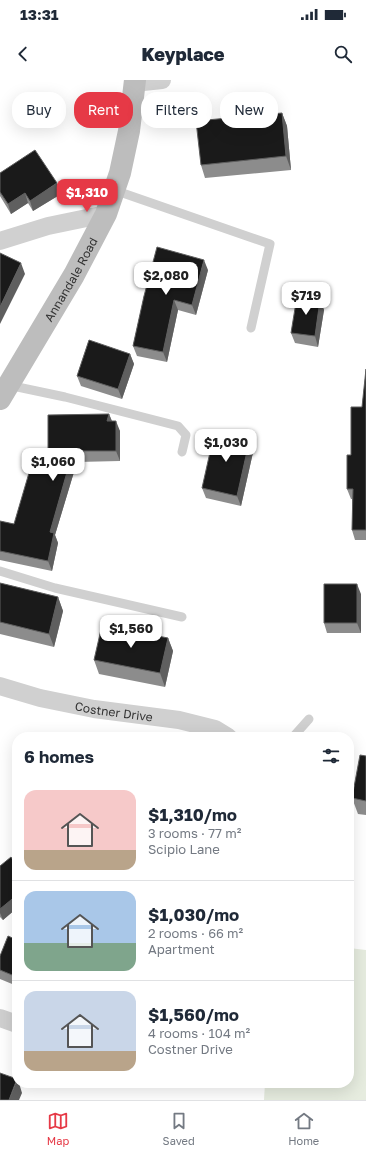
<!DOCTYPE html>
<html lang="en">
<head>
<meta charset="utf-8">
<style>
  body { margin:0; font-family:"Golos Text",sans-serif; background:#f6f6f7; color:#1f2937; height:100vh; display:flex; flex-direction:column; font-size:15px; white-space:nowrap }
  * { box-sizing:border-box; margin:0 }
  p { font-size:13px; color:#747a83 }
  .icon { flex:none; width:22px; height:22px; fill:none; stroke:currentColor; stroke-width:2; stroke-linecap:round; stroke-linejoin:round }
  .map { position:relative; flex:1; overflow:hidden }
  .details { position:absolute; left:12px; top:652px; width:342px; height:356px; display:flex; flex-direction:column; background:#fff; border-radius:16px; box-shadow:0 4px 16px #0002 }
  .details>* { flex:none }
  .guide { position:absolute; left:12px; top:12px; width:342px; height:36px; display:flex; gap:8px }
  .price { position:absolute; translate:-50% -34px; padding:0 9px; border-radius:8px; background:#fff; color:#222; font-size:13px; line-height:26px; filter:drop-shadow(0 1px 2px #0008) }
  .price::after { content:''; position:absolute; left:50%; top:24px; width:12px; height:9px; margin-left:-6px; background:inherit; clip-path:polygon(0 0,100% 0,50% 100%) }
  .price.current { background:#e63946; color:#fff }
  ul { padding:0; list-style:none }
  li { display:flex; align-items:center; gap:12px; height:100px; padding:0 12px }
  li+li { border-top:1px solid #e0e1e3 }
  li span { display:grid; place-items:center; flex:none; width:112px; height:80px; border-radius:12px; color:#555 }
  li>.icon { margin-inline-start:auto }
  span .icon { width:48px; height:48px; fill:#fffc; stroke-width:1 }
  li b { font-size:17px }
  h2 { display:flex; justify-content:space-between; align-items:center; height:48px; padding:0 12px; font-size:17px }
  .chip { padding:0 14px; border-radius:16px; background:#fff; box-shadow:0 4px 16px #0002; font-size:14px; line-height:36px }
  .chip.current { background:#e63946; color:#fff }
  .status { display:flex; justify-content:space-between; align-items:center; height:28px; padding:0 20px; background:#fff; direction:ltr }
  .status svg { height:11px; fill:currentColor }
  header { display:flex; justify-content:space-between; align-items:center; height:52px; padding:0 12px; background:#fff; font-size:18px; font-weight:800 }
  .tab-bar { display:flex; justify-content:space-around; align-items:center; height:56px; border-top:1px solid #e0e1e3; background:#fff; font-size:11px; color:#747a83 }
  .tab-bar a { display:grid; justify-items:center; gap:2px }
  .tab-bar .current { color:#e63946 }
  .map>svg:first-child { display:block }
  .green { fill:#e6ecdf }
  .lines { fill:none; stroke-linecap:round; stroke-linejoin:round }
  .service { stroke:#d0d0d0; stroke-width:9 }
  .minor { stroke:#d0d0d0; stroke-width:18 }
  .secondary { stroke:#bdbdbd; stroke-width:22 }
  .wall { fill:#8c8c8c }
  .shaded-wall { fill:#5f5f5f }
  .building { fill:#1a1a1a; stroke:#5f5f5f }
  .labels { text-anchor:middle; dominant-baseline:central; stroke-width:4; stroke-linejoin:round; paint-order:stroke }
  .street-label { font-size:12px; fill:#333; stroke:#fff }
</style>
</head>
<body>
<div class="status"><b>13:31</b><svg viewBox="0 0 49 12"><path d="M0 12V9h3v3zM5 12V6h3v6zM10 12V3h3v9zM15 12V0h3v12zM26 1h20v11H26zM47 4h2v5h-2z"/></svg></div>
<header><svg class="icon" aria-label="back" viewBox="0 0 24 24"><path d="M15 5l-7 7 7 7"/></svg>Keyplace<svg class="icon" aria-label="search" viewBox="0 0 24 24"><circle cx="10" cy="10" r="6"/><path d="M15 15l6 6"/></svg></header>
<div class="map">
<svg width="366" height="1020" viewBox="0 0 366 1020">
  <rect width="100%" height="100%" fill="#fff"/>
  <path class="green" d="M349 868 366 870V1020H264L265 1003H349Z"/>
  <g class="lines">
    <path class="service" d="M114 110 270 164 251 248
      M8 305 65 317 178 346 186 355 182 372
      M0 491 55 508 182 537
      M293 657 309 639"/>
    <g class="minor">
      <path d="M134 3 162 0"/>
      <path d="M0 161 48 146 106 134"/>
      <path id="s1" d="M0 606 40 618 94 629 179 640 215 649 228 657"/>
      <path d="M0 938 17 944"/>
    </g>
    <path class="secondary" id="s2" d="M0 319 74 195 106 134 120 93 129 51 135 0"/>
  </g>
  <path class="wall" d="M282 33 287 46 291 90 205 98 201 85Z
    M0 93 61 114 33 131 28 123 11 134 0 116Z
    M208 190 196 235 178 230 167 282 137 276 133 266 144 216Z
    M320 220 324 230 318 267 295 263 291 253Z
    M130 274 134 284 122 319 81 306 77 296Z
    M366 289V460H355L352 450V419H351L347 409 351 375 362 327Z
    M109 334 112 341 120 351V381L77 382 55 455 58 463 52 491 0 480V441L14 444 48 391Z
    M250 358 254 368 241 426 206 418 202 408Z
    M0 503 58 517 63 531 54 567 0 554Z
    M361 514V553H327L324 543Z
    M168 558 173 571 165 607 99 594 94 580Z
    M366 676V735L358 734 352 718Z
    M17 785V828L3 840 0 837V786Z
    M17 860V906L0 899V876Z"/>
  <path class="shaded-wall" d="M282 33 287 46 291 90 286 76Z
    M57 103 61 114 33 131 30 121Z
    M25 113 28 123 11 134 8 124Z
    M204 180 208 190 196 235 192 225Z
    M21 183 25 194 0 244V227Z
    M174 220 178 230 167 282 163 272Z
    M320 220 324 230 318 267 315 256Z
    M130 274 134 284 122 319 118 309Z
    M109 334 113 344 107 341Z
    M116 341 120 351V381L116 371Z
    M250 358 254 368 241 426 237 416Z
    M73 371 77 382 55 455 58 463 52 491 48 481 50 452Z
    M357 504 361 514V553L357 543Z
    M58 517 63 531 54 567 49 554Z
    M168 558 173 571 165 607 160 593Z
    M17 815V828L3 840 0 833V829Z
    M17 1000V1003H19L22 1013 19 1020H9Z"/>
  <path class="building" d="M282 33 286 76 201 85 196 41Z
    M35 70 57 103 30 121 25 113 8 124 0 112V93Z
    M157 167 204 180 192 225 174 220 163 272 133 266 144 216Z
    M0 173 21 183 0 227Z
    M297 216 320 220 315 256 291 253Z
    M89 260 130 274 118 309 77 296Z
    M366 289V450H352L353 409H347V375H351V327H362Z
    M109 334 107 341H116V371H73L50 452 54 453 48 481 0 471V441L14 444 31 386 48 391V335Z
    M215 350 250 358 237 416 202 408Z
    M0 503 58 517 49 554 0 542Z
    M324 504H357V543H324Z
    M102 545 168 558 160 593 94 580Z
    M360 675 366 676V721L352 718Z
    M11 777 17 785V815L0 829V786Z
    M8 856 17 860V897L0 890V876Z
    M0 993 17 999 9 1020H0Z"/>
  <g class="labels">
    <g class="street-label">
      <text stroke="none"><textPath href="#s2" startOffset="139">Annandale Road</textPath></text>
      <text stroke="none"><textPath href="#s1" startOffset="117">Costner Drive</textPath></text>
    </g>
  </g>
</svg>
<b class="price current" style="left:87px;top:133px">$1,310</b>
<b class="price" style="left:166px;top:216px">$2,080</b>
<b class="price" style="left:306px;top:236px">$719</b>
<b class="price" style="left:226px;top:383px">$1,030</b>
<b class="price" style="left:53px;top:402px">$1,060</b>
<b class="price" style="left:131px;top:569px">$1,560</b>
<div class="guide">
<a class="chip">Buy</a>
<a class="chip current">Rent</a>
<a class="chip">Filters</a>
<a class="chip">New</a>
</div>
<section class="details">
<h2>6 homes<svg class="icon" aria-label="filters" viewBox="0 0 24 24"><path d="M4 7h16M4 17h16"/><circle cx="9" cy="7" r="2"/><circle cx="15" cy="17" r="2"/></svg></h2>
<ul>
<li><span style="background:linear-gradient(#f6c9c9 75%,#b9a48a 0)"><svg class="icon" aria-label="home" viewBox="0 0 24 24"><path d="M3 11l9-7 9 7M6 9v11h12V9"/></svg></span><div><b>$1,310/mo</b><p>3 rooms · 77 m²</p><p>Scipio Lane</p></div></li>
<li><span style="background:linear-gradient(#a9c7e8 65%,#7fa58c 0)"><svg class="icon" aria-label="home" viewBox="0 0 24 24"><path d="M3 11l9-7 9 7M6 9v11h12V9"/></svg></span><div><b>$1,030/mo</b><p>2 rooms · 66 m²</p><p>Apartment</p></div></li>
<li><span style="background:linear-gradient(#c9d6e8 75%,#b9a48a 0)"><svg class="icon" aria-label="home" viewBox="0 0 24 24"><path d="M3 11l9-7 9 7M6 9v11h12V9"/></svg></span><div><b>$1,560/mo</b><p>4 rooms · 104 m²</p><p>Costner Drive</p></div></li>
</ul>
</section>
</div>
<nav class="tab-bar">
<a class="current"><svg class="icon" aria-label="map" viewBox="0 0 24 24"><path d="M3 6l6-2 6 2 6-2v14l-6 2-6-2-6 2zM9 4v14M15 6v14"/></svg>Map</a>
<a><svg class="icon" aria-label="saved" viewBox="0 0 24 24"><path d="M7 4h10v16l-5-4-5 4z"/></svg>Saved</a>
<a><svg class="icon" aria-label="home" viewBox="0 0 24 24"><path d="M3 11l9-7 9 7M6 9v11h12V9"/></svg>Home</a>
</nav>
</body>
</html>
